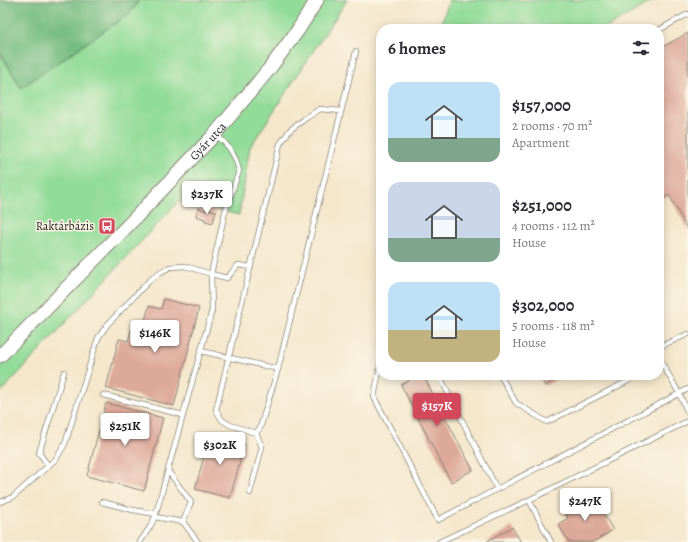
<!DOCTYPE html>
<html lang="en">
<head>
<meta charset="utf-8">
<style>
  body { margin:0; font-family:Alegreya,serif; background:#f2f2f3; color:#2b2b33; height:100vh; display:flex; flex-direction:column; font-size:15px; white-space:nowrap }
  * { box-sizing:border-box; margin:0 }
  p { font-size:13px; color:#7c7c81 }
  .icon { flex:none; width:22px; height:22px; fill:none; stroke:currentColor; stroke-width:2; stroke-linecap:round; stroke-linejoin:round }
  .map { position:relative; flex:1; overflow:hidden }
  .drawer { position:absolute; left:376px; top:24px; width:288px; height:356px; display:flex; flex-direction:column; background:#fff; border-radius:16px; box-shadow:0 2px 10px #0003 }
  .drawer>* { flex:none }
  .price { position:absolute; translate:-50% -34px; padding:0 9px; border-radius:4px; background:#fff; color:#222; font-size:13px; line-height:26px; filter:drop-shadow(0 1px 2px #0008) }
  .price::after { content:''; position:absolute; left:50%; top:24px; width:12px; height:9px; margin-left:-6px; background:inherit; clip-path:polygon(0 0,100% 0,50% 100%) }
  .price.on { background:#d1495b; color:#fff }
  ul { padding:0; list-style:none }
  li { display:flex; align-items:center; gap:12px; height:100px; padding:0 12px }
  li span { display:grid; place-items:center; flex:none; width:112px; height:80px; border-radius:12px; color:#555 }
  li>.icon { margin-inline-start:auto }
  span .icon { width:48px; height:48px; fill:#fffc; stroke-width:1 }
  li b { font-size:17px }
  h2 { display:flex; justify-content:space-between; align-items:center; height:48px; padding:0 12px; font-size:17px }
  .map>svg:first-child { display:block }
  .green { fill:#92dc99; stroke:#577c5a }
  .forest { fill:#75bc81; stroke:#486c4e }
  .building { fill:#dda99a }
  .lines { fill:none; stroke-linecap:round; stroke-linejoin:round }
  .service-casing { stroke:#888274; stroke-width:6 }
  .secondary-casing { stroke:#888274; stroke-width:15 }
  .service { stroke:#fff; stroke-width:4.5 }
  .secondary { stroke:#fff; stroke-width:13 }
  .labels { text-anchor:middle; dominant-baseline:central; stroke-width:3; stroke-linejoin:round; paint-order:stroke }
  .street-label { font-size:12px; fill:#1c1c1c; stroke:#fcf5e5 }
  .poi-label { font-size:12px; fill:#1c1c1c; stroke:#fcf5e5; text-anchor:end }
</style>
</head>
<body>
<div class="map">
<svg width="688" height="542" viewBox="0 0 688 542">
  <rect width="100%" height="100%" fill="#fcf5e5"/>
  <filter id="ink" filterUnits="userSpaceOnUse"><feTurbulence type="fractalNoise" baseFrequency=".025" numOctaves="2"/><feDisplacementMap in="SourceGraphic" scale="8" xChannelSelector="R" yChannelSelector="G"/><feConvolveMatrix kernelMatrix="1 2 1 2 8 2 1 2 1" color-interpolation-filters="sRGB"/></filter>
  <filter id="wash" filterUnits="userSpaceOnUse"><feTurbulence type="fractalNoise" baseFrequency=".012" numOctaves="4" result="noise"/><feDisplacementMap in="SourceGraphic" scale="16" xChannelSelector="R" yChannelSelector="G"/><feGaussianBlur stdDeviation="0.9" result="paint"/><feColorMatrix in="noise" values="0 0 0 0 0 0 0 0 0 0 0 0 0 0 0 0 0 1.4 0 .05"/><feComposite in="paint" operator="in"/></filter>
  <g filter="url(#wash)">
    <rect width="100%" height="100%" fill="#f4e7cc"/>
    <path class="green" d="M139 0H347L250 147 239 215 179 201 0 393V53L21 88 130 13Z
      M449 0H654L604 29H440Z"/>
    <path class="forest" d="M0 0H139L130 13 21 88 0 52Z"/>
    <g id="blocks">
      <path class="building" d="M688 33V230L669 195 659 201V49Z
        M198 208 207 211V209L216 211 213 223 205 221V219L196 216Z
        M164 299 199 308 174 406 106 388 119 339 128 341 134 321 144 324 149 306 161 309Z
        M406 375H423L473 470 451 482 401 385 409 381Z
        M539 375H565L545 386Z
        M106 403 163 418 144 491 87 476Z
        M210 435 245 444 230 498 195 489Z
        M592 494 613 530 593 542H569L558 524 568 518 564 511Z
        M512 527 521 542H486Z"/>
    </g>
  </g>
  <g filter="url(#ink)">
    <use href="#blocks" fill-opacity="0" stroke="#888274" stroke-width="1"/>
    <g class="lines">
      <defs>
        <path id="service" d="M659 30 688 14
          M659 347 688 334
          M201 351 278 369 356 51
          M659 358 679 393 688 413
          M381 361 374 397 438 520 688 389
          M278 369 260 428 256 433 230 425 222 420 216 410 280 144 290 130 306 118 320 109 341 111
          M439 375 497 489
          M500 375 516 403 547 422 630 380 634 375
          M103 395 183 415
          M48 465 39 453 64 372
          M168 471 191 502 183 522 198 542
          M250 493 262 447 256 433
          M529 500 551 542
          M0 502 13 497 56 459 65 444 98 338 107 325 149 281 159 273 170 267 185 266 211 274 227 278 238 265 251 267
          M102 502 133 510 156 514
          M155 517 183 522
          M140 542 150 527 155 517 212 310 211 274 225 212 239 171 236 160 230 149 224 142 215 134
          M439 542 529 500 688 421"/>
        <g id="secondary">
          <path id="s1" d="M0 356 138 215 215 134 270 68 298 30 317 0"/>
        </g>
      </defs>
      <use href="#service" class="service-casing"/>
      <use href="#secondary" class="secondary-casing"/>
      <use href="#service" class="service"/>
      <use href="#secondary" class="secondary"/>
    </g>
  </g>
  <defs>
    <symbol id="bus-square" viewBox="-11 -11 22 22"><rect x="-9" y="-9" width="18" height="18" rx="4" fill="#d1495b" stroke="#fcf5e5"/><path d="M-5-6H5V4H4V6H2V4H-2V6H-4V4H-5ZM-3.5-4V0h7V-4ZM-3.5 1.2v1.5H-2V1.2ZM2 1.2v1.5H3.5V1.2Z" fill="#fff"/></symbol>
  </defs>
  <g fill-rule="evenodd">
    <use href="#bus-square" x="97" y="216" width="20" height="20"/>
  </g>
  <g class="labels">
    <g class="street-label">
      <text stroke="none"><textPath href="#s1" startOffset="299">Gyár utca</textPath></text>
    </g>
    <g class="poi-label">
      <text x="94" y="226">Raktárbázis</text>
    </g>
  </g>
</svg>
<b class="price" style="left:207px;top:215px">$237K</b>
<b class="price" style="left:155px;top:354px">$146K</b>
<b class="price on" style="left:437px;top:427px">$157K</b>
<b class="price" style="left:125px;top:447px">$251K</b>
<b class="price" style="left:220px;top:466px">$302K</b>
<b class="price" style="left:585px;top:522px">$247K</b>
<section class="drawer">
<h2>6 homes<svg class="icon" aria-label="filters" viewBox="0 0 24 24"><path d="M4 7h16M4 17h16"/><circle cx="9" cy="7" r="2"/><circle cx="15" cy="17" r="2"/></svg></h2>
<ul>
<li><span style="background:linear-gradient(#bfe0f5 70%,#7fa58c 0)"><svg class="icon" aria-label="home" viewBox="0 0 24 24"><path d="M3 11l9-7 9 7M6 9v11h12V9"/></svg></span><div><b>$157,000</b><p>2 rooms · 70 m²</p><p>Apartment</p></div></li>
<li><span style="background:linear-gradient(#c9d6e8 70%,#7fa58c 0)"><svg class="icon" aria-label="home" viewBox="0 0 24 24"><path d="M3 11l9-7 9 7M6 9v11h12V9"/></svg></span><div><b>$251,000</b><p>4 rooms · 112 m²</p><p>House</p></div></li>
<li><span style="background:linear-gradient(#bfe0f5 60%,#c2b280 0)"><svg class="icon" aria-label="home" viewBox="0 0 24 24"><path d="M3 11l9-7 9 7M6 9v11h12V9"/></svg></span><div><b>$302,000</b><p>5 rooms · 118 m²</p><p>House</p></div></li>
</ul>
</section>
</div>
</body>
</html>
